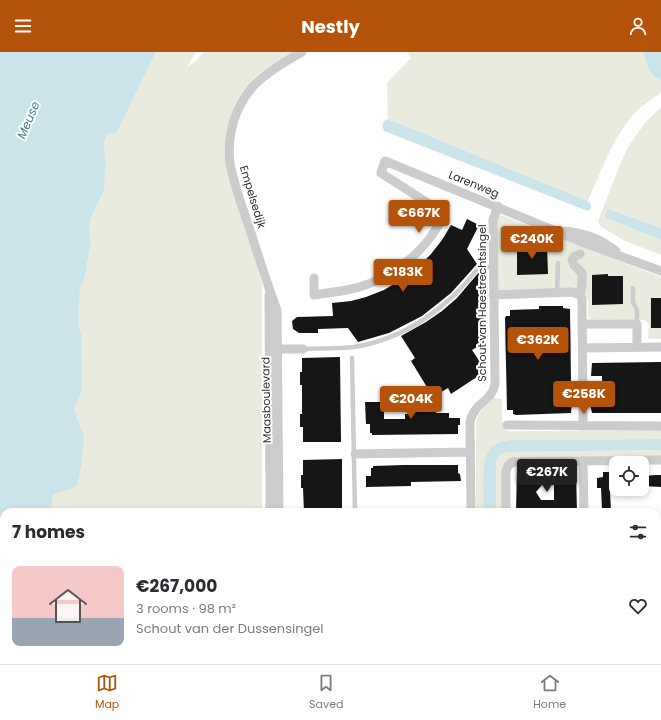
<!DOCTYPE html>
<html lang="en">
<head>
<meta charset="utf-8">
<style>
  body { margin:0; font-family:Poppins,sans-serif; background:#f2f2f3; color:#2b2b33; height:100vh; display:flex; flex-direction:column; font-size:15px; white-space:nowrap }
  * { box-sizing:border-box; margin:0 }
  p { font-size:13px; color:#7c7c81 }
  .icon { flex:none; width:22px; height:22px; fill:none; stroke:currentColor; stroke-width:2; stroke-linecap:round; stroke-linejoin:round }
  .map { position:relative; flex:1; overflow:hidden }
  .details { position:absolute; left:0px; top:456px; width:661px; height:156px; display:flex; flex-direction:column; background:#fff; border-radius:12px 12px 0 0; box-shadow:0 2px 6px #0003 }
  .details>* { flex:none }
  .controls { position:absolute; left:609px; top:404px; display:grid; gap:8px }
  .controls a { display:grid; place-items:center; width:40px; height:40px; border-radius:8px; background:#fff; box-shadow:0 2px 6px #0003; font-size:20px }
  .price { position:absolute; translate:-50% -34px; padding:0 9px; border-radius:4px; background:#b45309; color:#fff; font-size:13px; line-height:26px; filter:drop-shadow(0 1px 2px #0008) }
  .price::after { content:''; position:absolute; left:50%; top:24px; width:12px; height:9px; margin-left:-6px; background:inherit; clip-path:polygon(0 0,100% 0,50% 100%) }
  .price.on { background:#222; color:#fff }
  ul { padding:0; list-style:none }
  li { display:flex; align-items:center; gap:12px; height:100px; padding:0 12px }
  li span { display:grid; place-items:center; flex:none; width:112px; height:80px; border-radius:8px; color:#555 }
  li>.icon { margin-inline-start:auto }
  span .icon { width:48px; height:48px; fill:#fffc; stroke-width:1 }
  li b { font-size:17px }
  h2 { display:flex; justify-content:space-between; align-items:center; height:48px; padding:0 12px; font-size:17px }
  header { display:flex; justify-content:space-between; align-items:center; height:52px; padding:0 12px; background:#b45309; color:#fff; font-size:18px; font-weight:700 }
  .tabs { display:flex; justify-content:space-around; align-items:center; height:56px; border-top:1px solid #e1e1e2; background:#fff; font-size:11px; color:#7c7c81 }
  .tabs a { display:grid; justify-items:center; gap:2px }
  .tabs .on { color:#b45309 }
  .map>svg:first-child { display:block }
  .green { fill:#e8ebdd }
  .water { fill:#cbe4ea }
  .building { fill:#161616; fill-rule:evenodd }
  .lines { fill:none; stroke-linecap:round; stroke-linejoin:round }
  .lane { stroke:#ccc; stroke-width:4.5 }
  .street { stroke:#ccc; stroke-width:9 }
  .labels { text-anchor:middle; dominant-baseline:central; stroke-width:4; stroke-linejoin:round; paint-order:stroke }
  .street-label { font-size:11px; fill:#2f2f2f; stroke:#fff }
  .water-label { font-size:12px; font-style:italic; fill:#427f8c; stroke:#fff }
</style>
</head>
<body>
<header><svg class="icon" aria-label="menu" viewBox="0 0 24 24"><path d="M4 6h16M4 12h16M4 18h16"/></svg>Nestly<svg class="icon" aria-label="person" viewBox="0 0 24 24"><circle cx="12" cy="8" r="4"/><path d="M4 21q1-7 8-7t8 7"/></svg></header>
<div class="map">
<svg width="661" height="612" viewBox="0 0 661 612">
  <rect width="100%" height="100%" fill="#fff"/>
  <path class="green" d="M156 0H196L187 15 196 9 204 0H296L267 16 257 23 242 40 234 54 226 84 255 206 262 232V460H51L53 442 69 438 78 369 74 358 76 351 81 281 78 273 80 238V234L84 229 91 190 89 178 92 164 96 155 102 144 104 138 106 111 104 93 107 82 115 81 118 78Z
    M407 0H644C645 12 650 23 661 29V40C655 45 648 50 641 55 615 79 602 117 588 149L388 67 387 31 411 6Z
    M661 55V176L611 157 608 166 661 188V203L625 189 600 174 598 169 622 108 628 95 645 71Z
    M501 163 661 225V287H648L649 272 645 268 590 267 588 265V248L581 238 500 239 497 235V167Z
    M494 346 502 347V369L505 377 508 379 661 378V387L509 388 499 390 484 415V460H476V370C478 360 486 354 494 346Z
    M661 398V405L508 408 504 413 503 460H496V409L499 404 505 400Z
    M30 608H260V612H29Z"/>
  <path class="water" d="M0 0H156L118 78 115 81 107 82 104 93 106 111 104 138 102 144 96 155 92 164 89 177 91 190 84 229 80 234V238L78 273 81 281 82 337 74 358 84 384 81 414 77 433 69 438 53 442 51 460H4V608H30L29 612H0Z
    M644 0H661V29C650 23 645 12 644 0Z
    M388 67 588 149 591 152V156L589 159 585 158 384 79 382 74 384 69Z
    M610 157 661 176V188L607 166 605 163 607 159Z
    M661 387V398L505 400 499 404 496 409V460H484C484 443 479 407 492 395 497 390 503 389 509 388Z"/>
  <path class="building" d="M467 167 479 173 467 197 477 212 451 241 422 264 389 281 358 290 348 276 318 277V281H299L293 277 292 269 297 265 333 264 332 251 351 249 366 245 384 238 402 227 417 216 431 202 442 188 451 173 462 178Z
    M532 192V194H547L548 222 517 223V193Z
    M480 219 483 220 484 291 472 298 486 319 451 342 448 336 433 345 411 309 415 306 401 284 426 270 442 259 457 246Z
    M608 222V224H623V252L592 253V223Z
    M651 246H661V276H651Z
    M539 254H563V256L570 257 571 328 570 331 566 330V348H572L571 361 516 363 513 362V358H507L505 266 506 264H510V258L539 257Z
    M340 305 341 390H303V375H300V362H302V333H300V320H302V306Z
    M661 310V361H592L589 348H602V324H591L592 311Z
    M412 347H436V361H449V366H460V373H458V382L372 383V381H370V372H366L365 350H384V367H405V362H412Z
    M342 407V460H304L303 436H301V423H303V408Z
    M404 413H458V421L460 422 461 429 411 430V434L366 435V424H371V416H373V414Z
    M517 416 526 429 536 424H552V419H576L577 460H516ZM542 433H554V448H541L536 440Z
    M603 420H616V439H610L611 459H602L601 436H597V426L603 425Z
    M656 423H661V435L642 434V424Z"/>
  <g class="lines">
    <path class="lane" d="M633 236V250L637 258V272
      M557 241 558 211
      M303 297C319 296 337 297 354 295 405 287 449 255 479 215H493
      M352 306 355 460
      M357 608V612"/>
    <path class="street" d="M565 179C586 182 599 186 616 199
      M314 226V243C325 241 336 240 347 238 380 232 412 211 432 183 437 176 441 169 445 162L381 121 385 109 587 192 661 219
      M269 243 270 460
      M493 243 572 240 580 243 582 247 583 374
      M580 243 582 233V221L574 213 572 208 575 204 580 202
      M583 272H637V295
      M583 296 661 295
      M273 297H303
      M507 373 661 374
      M355 402 470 400
      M583 409 584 460
      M279 460 277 258C266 229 257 199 247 169 241 152 235 134 231 116 228 104 229 92 231 80 239 37 266 20 302 0
      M471 460 470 370C474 350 492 350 495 332L493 168 498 154
      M506 460V419L508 414 512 410 661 408
      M657 497H661
      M657 547H661
      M657 599H661
      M272 608V612
      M281 608V612
      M473 608V612
      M509 608V612
      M586 608V612"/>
  </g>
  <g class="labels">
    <g class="street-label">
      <text transform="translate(474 132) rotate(22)">Larenweg</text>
      <text transform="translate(253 145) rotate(73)">Empelsedijk</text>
      <text transform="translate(482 251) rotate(-90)">Schout van Haestrechtsingel</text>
      <text transform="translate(266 348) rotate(-91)">Maasboulevard</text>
    </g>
    <g class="water-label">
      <text transform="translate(28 68) rotate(-67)">Meuse</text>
    </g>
  </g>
</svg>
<div class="controls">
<a><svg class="icon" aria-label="locate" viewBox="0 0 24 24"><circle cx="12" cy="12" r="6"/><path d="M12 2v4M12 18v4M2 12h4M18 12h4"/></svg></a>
</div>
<b class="price" style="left:419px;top:182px">€667K</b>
<b class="price" style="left:532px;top:208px">€240K</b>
<b class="price" style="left:403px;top:241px">€183K</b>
<b class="price" style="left:538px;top:309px">€362K</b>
<b class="price" style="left:584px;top:363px">€258K</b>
<b class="price" style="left:411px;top:368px">€204K</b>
<b class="price on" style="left:547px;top:441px">€267K</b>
<section class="details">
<h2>7 homes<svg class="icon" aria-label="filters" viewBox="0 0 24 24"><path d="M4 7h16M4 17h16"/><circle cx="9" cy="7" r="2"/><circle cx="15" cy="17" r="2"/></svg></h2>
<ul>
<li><span style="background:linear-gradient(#f6c9c9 65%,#9aa5b1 0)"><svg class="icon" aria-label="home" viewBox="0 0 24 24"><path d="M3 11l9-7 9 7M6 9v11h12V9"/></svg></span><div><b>€267,000</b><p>3 rooms · 98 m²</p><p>Schout van der Dussensingel</p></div><svg class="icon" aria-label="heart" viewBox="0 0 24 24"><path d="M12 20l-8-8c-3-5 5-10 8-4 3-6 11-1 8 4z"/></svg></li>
</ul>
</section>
</div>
<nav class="tabs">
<a class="on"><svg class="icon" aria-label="map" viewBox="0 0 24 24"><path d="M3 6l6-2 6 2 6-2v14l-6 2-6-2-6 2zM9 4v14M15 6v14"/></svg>Map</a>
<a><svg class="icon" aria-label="saved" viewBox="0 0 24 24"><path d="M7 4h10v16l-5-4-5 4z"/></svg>Saved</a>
<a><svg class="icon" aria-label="home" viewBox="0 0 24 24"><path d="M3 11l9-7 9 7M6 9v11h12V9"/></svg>Home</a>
</nav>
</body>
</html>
